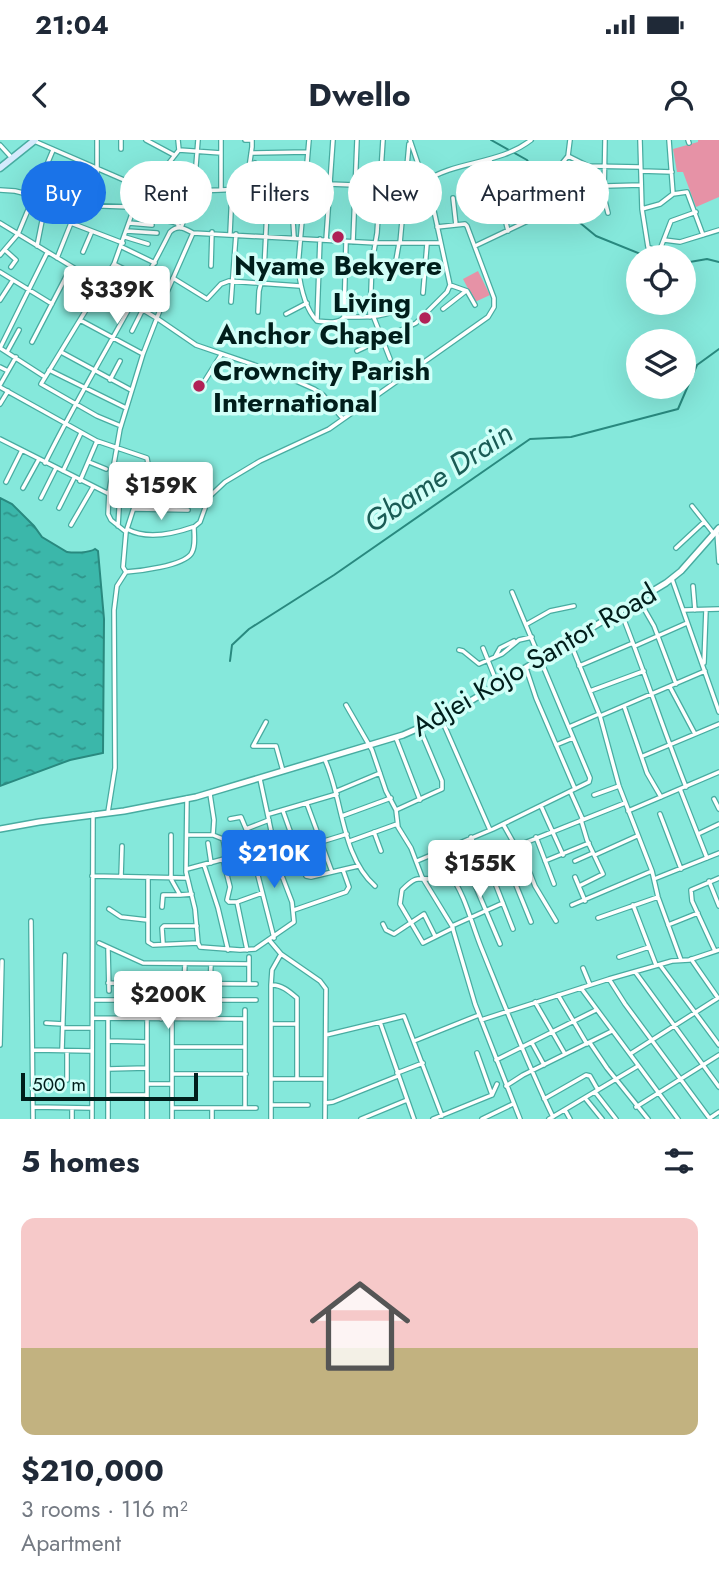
<!DOCTYPE html>
<html lang="en">
<head>
<meta charset="utf-8">
<style>
  body { margin:0; font-family:Jost,sans-serif; background:#f2f2f3; color:#1f2937; height:100vh; display:flex; flex-direction:column; font-size:26px; white-space:nowrap }
  * { box-sizing:border-box; margin:0 }
  p { font-size:23px; color:#747a83 }
  .icon { flex:none; width:38px; height:38px; fill:none; stroke:currentColor; stroke-width:2; stroke-linecap:round; stroke-linejoin:round }
  .map { position:relative; height:979px; overflow:hidden }
  .drawer { display:flex; flex-direction:column; background:#fff; flex:1 }
  .drawer>* { flex:none }
  .banner { position:absolute; left:21px; top:21px; width:677px; height:63px; display:flex; gap:14px }
  .controls { position:absolute; left:626px; top:105px; display:grid; gap:14px }
  .controls a { display:grid; place-items:center; width:70px; height:70px; border-radius:50%; background:#fff; box-shadow:0 7px 28px #0002; font-size:35px }
  .scale { position:absolute; left:21px; bottom:18px; width:177px; box-sizing:border-box; padding-left:7px; border:4px solid #001e1b; border-top:0; font-size:19px; line-height:24px; white-space:nowrap; color:#001e1b; -webkit-text-stroke:5px #d1fff8; paint-order:stroke }
  .price { position:absolute; translate:-50% -60px; padding:0 16px; border-radius:7px; background:#fff; color:#222; font-size:23px; line-height:46px; filter:drop-shadow(0 2px 4px #0008) }
  .price::after { content:''; position:absolute; left:50%; top:42px; width:21px; height:16px; margin-left:-10px; background:inherit; clip-path:polygon(0 0,100% 0,50% 100%) }
  .price.selected { background:#1a73e8; color:#fff }
  ul { padding:0; list-style:none }
  li { display:grid; align-content:center; gap:14px; height:371px; padding:0 21px }
  li span { display:grid; place-items:center; height:217px; border-radius:14px; color:#555 }
  li>.icon { margin-inline-start:auto }
  span .icon { width:126px; height:126px; fill:#fffc; stroke-width:1 }
  li b { font-size:30px }
  h2 { display:flex; justify-content:space-between; align-items:center; height:84px; padding:0 21px; font-size:30px }
  .pill { padding:0 24px; border-radius:32px; background:#fff; box-shadow:0 7px 28px #0002; font-size:24px; line-height:63px }
  .pill.selected { background:#1a73e8; color:#fff }
  .status { display:flex; justify-content:space-between; align-items:center; height:49px; padding:0 35px; background:#fff; direction:ltr }
  .status svg { height:19px; fill:currentColor }
  header { display:flex; justify-content:space-between; align-items:center; height:91px; padding:0 21px; background:#fff; font-size:32px; font-weight:700 }
  .map>svg:first-child { display:block }
  .garden { fill:#e692a6 }
  .water { fill:url(#water-ripples); stroke:#29897f; stroke-width:2 }
  .lines { fill:none; stroke-linecap:round; stroke-linejoin:round }
  .stream { stroke:#29897f; stroke-width:2 }
  .minor-casing { stroke:#48aca1; stroke-width:6 }
  .tertiary-casing { stroke:#48aca1; stroke-width:8 }
  .secondary-casing { stroke:#48aca1; stroke-width:9 }
  .minor { stroke:#fff; stroke-width:3.5 }
  .tertiary { stroke:#fff; stroke-width:5 }
  .secondary { stroke:#d5eafc; stroke-width:6 }
  .poi-dot { fill:#b12257; stroke:#d1fff8; stroke-width:2.5 }
  .labels { text-anchor:middle; dominant-baseline:central; stroke-width:7; stroke-linejoin:round; paint-order:stroke }
  .poi-label { font-size:28px; font-weight:bold; fill:#001e1b; stroke:#d1fff8 }
  .street-label { font-size:28px; fill:#001e1b; stroke:#d1fff8 }
  .water-label { font-size:30px; font-style:italic; fill:#1a5c55; stroke:#d1fff8 }
</style>
</head>
<body>
<div class="status"><b>21:04</b><svg viewBox="0 0 49 12"><path d="M0 12V9h3v3zM5 12V6h3v6zM10 12V3h3v9zM15 12V0h3v12zM26 1h20v11H26zM47 4h2v5h-2z"/></svg></div>
<header><svg class="icon" aria-label="back" viewBox="0 0 24 24"><path d="M15 5l-7 7 7 7"/></svg>Dwello<svg class="icon" aria-label="person" viewBox="0 0 24 24"><circle cx="12" cy="8" r="4"/><path d="M4 21q1-7 8-7t8 7"/></svg></header>
<div class="map">
<svg width="719" height="979" viewBox="0 0 719 979">
  <defs>
    <pattern id="water-ripples" width="26" height="14" patternUnits="userSpaceOnUse" patternTransform="scale(1.75)"><rect width="26" height="14" fill="#3bb7aa"/><path d="M2 4q2-2 4 0t4 0M15 11q2-2 4 0t4 0" fill="none" stroke="#2f948a"/></pattern>
  </defs>
  <rect width="100%" height="100%" fill="#85e8db"/>
  <path class="garden" d="M698 0H719V57L696 67 683 32H677L673 9 698 2Z
    M478 131 490 155 475 162 463 139Z"/>
  <path class="water" d="M0 358 12 364 34 386 42 397 67 412C74 413 89 413 95 409L98 411 104 479 103 613 70 620 0 646Z"/>
  <g class="lines">
    <path class="stream" d="M491 0 527 20 551 59 596 96 648 117
      M684 123 707 119 719 122
      M230 521 232 505 249 489 334 435 530 299 571 297 678 269 697 225 719 209"/>
    <defs>
      <path id="minor" d="M146 0 174 15
        M221 0V50L261 48 284 54 305 55
        M245 0H252V7L246 49
        M309 0 298 127C300 144 304 168 317 181 326 182 339 184 344 177 367 177 385 178 406 166
        M570 0 568 16 588 26 640 27
        M640 0 642 69 648 107 659 112 671 81 696 72
        M669 0 673 54
        M688 0 689 3
        M34 1 147 50
        M0 5 11 17
        M121 9V0
        M179 10 221 13
        M251 13 308 12
        M490 20 496 53 501 62 508 91
        M255 23 276 36
        M641 31 672 32
        M159 34 193 55
        M306 37H319
        M551 37 568 16
        M131 42 140 27
        M424 42C456 20 499 25 531 0
        M329 44 354 45
        M380 46 426 47
        M605 46 641 45
        M0 50 15 51 35 56
        M194 51 221 50
        M604 57 608 73
        M34 58 78 65 155 68 186 75
        M453 58 456 85
        M60 62 63 46
        M292 65 294 97
        M97 66V0
        M138 68 143 56 179 10 178 0
        M642 69 660 64 673 54 687 52 703 95
        M577 77 604 55 605 0
        M156 78 177 83 179 87
        M0 83 158 179 196 205 278 233 314 249 323 255 343 279
        M129 83 152 85
        M181 88 194 51 198 0
        M127 91 157 93
        M230 93 232 50
        M125 97 148 104
        M326 100 333 0
        M664 100 680 102 719 90
        M353 102 357 0
        M400 103 409 4
        M37 106 46 61
        M475 106 553 69
        M122 107 155 123
        M5 110 16 120 11 127
        M83 112 92 91
        M0 115 18 94 53 10
        M57 118 71 83 123 103
        M114 124 146 140
        M211 126 212 92
        M0 132 52 164
        M389 135 394 132 399 103
        M173 138 207 159 221 144 229 141 300 146
        M450 145 467 151 475 165
        M423 153 427 104
        M0 160 13 140
        M231 162 236 94
        M443 169 466 151
        M258 172 259 151 264 131 268 49 282 30
        M286 174 307 163
        M344 177 346 102
        M370 177 372 123 377 93 383 0
        M374 178 390 219
        M80 180 143 214
        M317 181 320 99
        M132 191 142 171
        M32 202 71 127
        M0 208 47 113
        M0 208 45 237
        M357 211 416 183 447 152 450 145 434 71 410 0
        M7 212 19 190
        M61 212 131 250
        M0 227 8 231
        M49 230 126 268
        M110 240 120 221
        M0 245 16 217
        M0 247 97 301 147 318 148 324 126 392
        M199 250 221 215
        M0 264 8 251
        M121 286 97 276 41 244 114 124 134 68
        M0 299 109 354
        M89 322 106 329
        M45 323C84 244 131 170 170 92 178 84 185 89 193 93L376 103H440
        M147 328 180 332
        M63 331 81 293
        M80 341 97 301
        M6 342 22 310
        M23 348 39 319
        M141 349 190 350
        M41 358 56 328
        M692 366 714 394
        M59 368 74 338
        M135 369 188 370
        M71 385 93 347
        M118 386 120 352
        M127 389C147 400 173 394 193 387
        M717 392 719 422
        M676 408 704 382
        M126 432 123 427 126 392 111 380 108 374 109 352 120 289 143 214 167 152 193 93
        M672 439 719 572
        M693 446 695 470
        M639 460 654 486 676 544
        M684 470 719 469
        M621 472C644 530 663 589 686 647
        M527 484 550 471 574 466
        M570 502 600 576 619 646 652 731 658 757 681 820
        M635 506 687 483
        M483 508 497 543
        M459 510 463 511 479 524 502 514 519 500 532 497
        M495 517 500 508 514 501
        M704 523 706 470
        M579 526 633 503
        M526 528 536 558 575 649
        M670 547 695 594
        M590 551 644 531
        M346 565 372 610 386 651 396 670 398 687 411 708 422 737 452 786 475 864 520 979
        M624 566 647 633 661 657
        M600 576 705 531
        M441 578 490 690
        M266 582 253 606H276L283 631
        M569 587 599 574
        M396 598 420 660
        M556 605 573 598
        M643 616 719 584
        M325 620C343 659 341 716 375 746
        M680 649 707 718
        M337 651 380 633
        M571 653 583 680
        M210 654 214 680 213 695 223 699 227 718
        M594 655 619 646
        M187 658 186 732 195 769 198 803 200 807 240 810 255 809 294 782 292 762 279 728 260 639
        M714 659 719 669
        M307 664 332 732
        M541 666 563 715
        M396 670 442 649V641L420 589
        M283 671 306 736 311 737 358 726
        M628 671 719 632
        M108 672 115 628 114 470 117 446 126 432C140 431 182 426 191 414 196 407 194 395 194 387L200 382 209 357 225 342 260 321 329 289 488 177 494 167V158L467 86 465 84 437 87
        M269 674 337 654
        M660 674 681 729
        M342 676 391 658
        M230 679 241 677 246 689
        M269 680 246 689 274 798
        M503 684 516 707
        M374 692 381 711
        M698 694 719 684
        M171 695V739L180 755 192 754
        M187 695H213
        M471 697 480 717
        M536 697 554 744
        M350 701 397 684
        M321 702 347 694
        M208 703 211 723
        M519 705 535 746 556 781
        M503 713 531 782
        M595 715 637 696
        M223 719 230 747 227 760 229 762H237L262 753
        M486 720 513 789
        M417 721 493 689 589 642 590 638 512 452
        M545 721 589 703
        M575 721 593 713
        M204 725 218 768 228 810
        M467 726 500 804
        M187 729 224 719 250 709
        M449 733C465 754 471 782 481 807 504 864 526 921 553 977
        M92 736 187 738
        M121 737 122 706
        M148 737V802L153 805 198 803
        M575 737 585 761
        M654 739 719 713
        M709 741 719 766
        M579 746 603 734 587 700 581 680
        M237 762 247 810
        M572 765 652 731
        M633 765 656 825
        M162 767 163 755H180
        M109 769 121 777 147 780
        M294 770 346 752 349 747 343 730
        M598 778 658 757
        M31 781 33 979
        M383 784 386 790 394 794 424 774 435 796
        M668 785 698 773
        M452 786 503 763
        M453 788 423 803 400 764 402 750C416 736 416 739 434 739L625 663
        M270 801 281 814 320 841 326 849 325 979
        M99 803 143 823 249 824
        M163 803 162 788 164 786H197
        M108 809 109 851
        M715 811 692 761 691 750 719 738
        M249 817V843
        M619 817 649 807
        M691 819 718 858
        M660 825 719 905
        M583 828 590 845
        M636 833 719 947
        M609 839 625 864 710 979
        M108 843 256 844
        M184 843 185 824
        M210 843 211 825
        M133 844 134 860
        M271 845 272 830 281 814
        M581 848 678 979
        M558 855 587 904
        M93 860H256
        M161 861V879
        M197 861 198 844
        M535 862 565 914
        M245 870V968
        M93 878 245 879
        M172 879V979
        M481 880 609 839 672 821 689 820 719 810
        M380 882 404 876 442 976
        M46 883 63 884
        M271 884V845C281 844 290 852 297 858V884
        M63 888H92
        M326 895 380 882 414 979
        M108 901 147 902
        M414 901 479 875
        M532 903 544 925
        M590 903 607 928 648 979
        M0 905 2 821
        M172 907H245
        M34 910 91 911
        M62 910 65 815
        M477 913 492 955
        M630 914 718 858
        M496 920 596 870
        M108 929 147 928
        M397 933 423 923
        M172 934H246
        M297 939V884H271V939H325
        M50 941 67 940V911
        M147 944H171
        M506 946 523 935 612 891
        M595 952 616 979
        M108 955H147
        M585 958 602 979
        M544 959 586 935 590 936 598 950
        M325 963 333 962 398 936
        M271 965H308
        M33 967 92 968
        M636 967 719 915
        M72 968V979
        M172 968H256
        M565 970 570 979
        M710 978 719 972
        M92 979 93 674
        M108 979V879
        M147 979V880
        M212 979V968
        M271 979V939
        M361 979 407 960
        M433 979 492 955 497 944
        M482 979 513 964
        M549 979 638 926"/>
      <path id="tertiary" d="M0 689 39 682 124 671 196 657 403 595 444 577 666 443 681 431 719 388"/>
      <path id="secondary" d="M0 28 35 0"/>
    </defs>
    <use href="#minor" class="minor-casing"/>
    <use href="#tertiary" class="tertiary-casing"/>
    <use href="#secondary" class="secondary-casing"/>
    <use href="#minor" class="minor"/>
    <use href="#tertiary" class="tertiary"/>
    <use href="#secondary" class="secondary"/>
  </g>
  <g class="poi-dot">
    <circle cx="338" cy="97" r="7"/>
    <circle cx="425" cy="178" r="7"/>
    <circle cx="199" cy="246" r="7"/>
  </g>
  <g class="labels">
    <g class="poi-label">
      <text x="338" y="125">Nyame Bekyere</text>
      <text x="411" y="162" text-anchor="end">Living<tspan x="411" dy="32">Anchor Chapel</tspan></text>
      <text x="213" y="230" text-anchor="start">Crowncity Parish<tspan x="213" dy="32">International</tspan></text>
    </g>
    <g class="street-label">
      <text transform="translate(534 520) rotate(-30)">Adjei Kojo Santor Road</text>
    </g>
    <g class="water-label">
      <text transform="translate(438 337) rotate(-34)">Gbame Drain</text>
    </g>
  </g>
</svg>
<div class="controls">
<a><svg class="icon" aria-label="locate" viewBox="0 0 24 24"><circle cx="12" cy="12" r="6"/><path d="M12 2v4M12 18v4M2 12h4M18 12h4"/></svg></a>
<a><svg class="icon" aria-label="layers" viewBox="0 0 24 24"><path d="M12 4l9 5-9 5-9-5zM3 14l9 5 9-5"/></svg></a>
</div>
<div class="scale">500 m</div>
<b class="price" style="left:117px;top:186px">$339K</b>
<b class="price" style="left:161px;top:382px">$159K</b>
<b class="price selected" style="left:274px;top:750px">$210K</b>
<b class="price" style="left:480px;top:760px">$155K</b>
<b class="price" style="left:168px;top:891px">$200K</b>
<div class="banner">
<a class="pill selected">Buy</a>
<a class="pill">Rent</a>
<a class="pill">Filters</a>
<a class="pill">New</a>
<a class="pill">Apartment</a>
</div>
</div>
<section class="drawer">
<h2>5 homes<svg class="icon" aria-label="filters" viewBox="0 0 24 24"><path d="M4 7h16M4 17h16"/><circle cx="9" cy="7" r="2"/><circle cx="15" cy="17" r="2"/></svg></h2>
<ul>
<li><span style="background:linear-gradient(#f6c9c9 60%,#c2b280 0)"><svg class="icon" aria-label="home" viewBox="0 0 24 24"><path d="M3 11l9-7 9 7M6 9v11h12V9"/></svg></span><div><b>$210,000</b><p>3 rooms · 116 m²</p><p>Apartment</p></div></li>
</ul>
</section>
</body>
</html>
